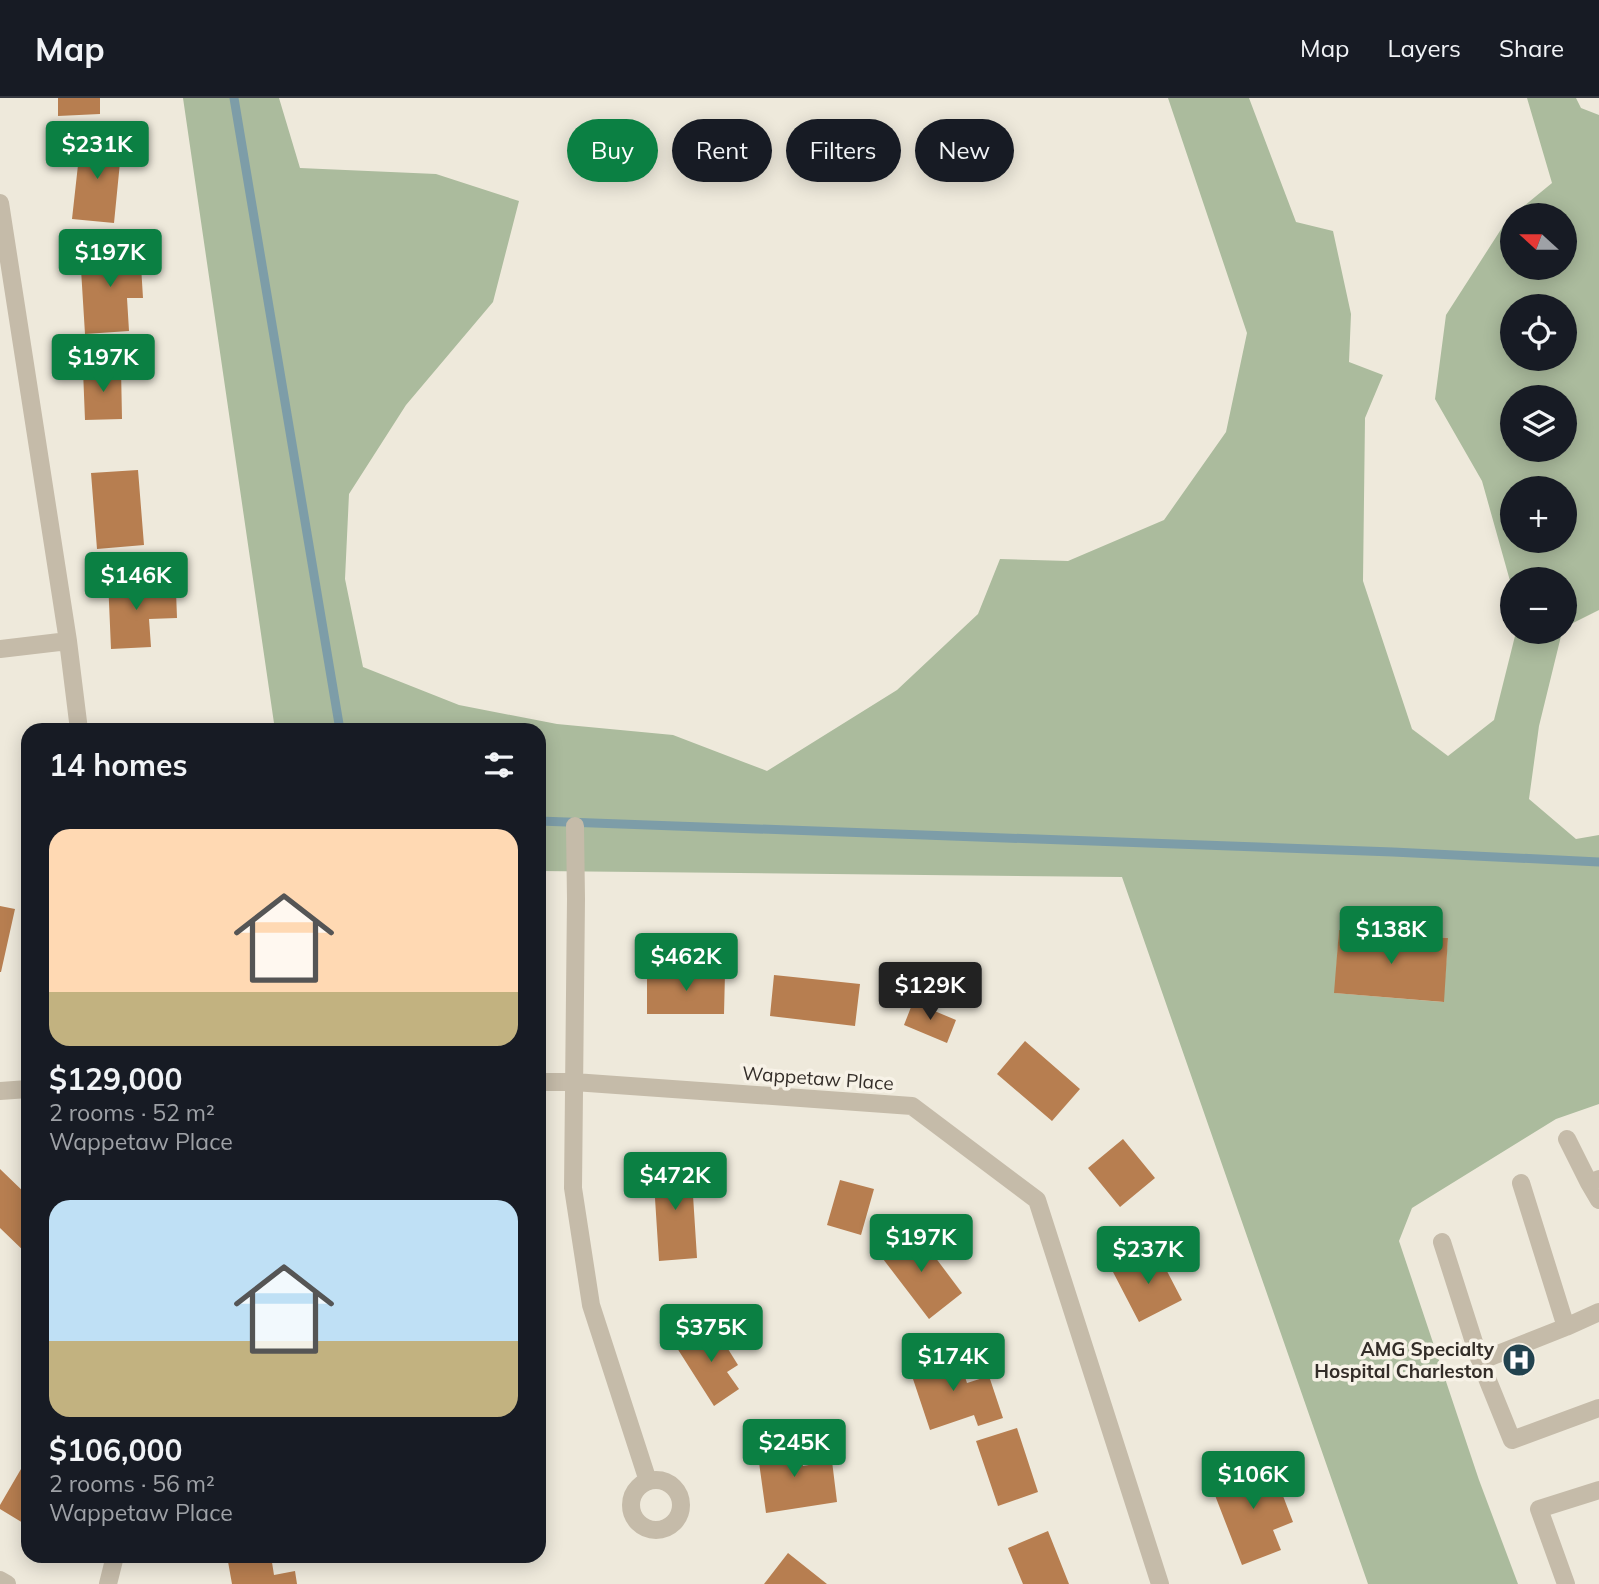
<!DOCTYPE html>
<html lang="en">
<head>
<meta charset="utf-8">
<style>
  body { margin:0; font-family:Mulish,sans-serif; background:#20242c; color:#f1f3f6; height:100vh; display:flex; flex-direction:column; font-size:26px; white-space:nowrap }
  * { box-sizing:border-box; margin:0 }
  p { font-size:23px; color:#9ea1a6 }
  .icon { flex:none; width:38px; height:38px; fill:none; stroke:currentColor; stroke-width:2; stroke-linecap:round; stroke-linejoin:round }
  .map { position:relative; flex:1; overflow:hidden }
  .details { position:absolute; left:21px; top:625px; width:525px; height:840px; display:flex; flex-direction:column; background:#171b24; border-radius:21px; box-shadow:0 4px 18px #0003 }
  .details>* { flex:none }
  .hud { position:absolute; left:567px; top:21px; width:665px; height:63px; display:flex; gap:14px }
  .needle { width:46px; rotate:291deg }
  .tools { position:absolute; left:1500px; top:105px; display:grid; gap:14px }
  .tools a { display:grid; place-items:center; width:77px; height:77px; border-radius:50%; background:#171b24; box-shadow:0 4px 18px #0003; font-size:35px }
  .price { position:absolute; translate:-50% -60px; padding:0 16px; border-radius:7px; background:#0b8043; color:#fff; font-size:23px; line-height:46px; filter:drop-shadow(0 2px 4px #0008) }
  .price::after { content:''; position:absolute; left:50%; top:42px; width:21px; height:16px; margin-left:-10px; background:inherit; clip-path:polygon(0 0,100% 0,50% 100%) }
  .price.active { background:#222; color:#fff }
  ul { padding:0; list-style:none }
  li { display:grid; align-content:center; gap:14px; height:371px; padding:0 28px }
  li span { display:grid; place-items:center; height:217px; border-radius:21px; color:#555 }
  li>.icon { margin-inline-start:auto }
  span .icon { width:126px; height:126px; fill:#fffc; stroke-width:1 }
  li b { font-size:30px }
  h2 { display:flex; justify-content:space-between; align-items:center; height:84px; padding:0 28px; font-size:30px }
  .tag { padding:0 24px; border-radius:32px; background:#171b24; box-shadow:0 4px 18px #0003; font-size:24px; line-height:63px }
  .tag.active { background:#0b8043; color:#fff }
  header { display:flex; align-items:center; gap:42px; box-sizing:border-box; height:98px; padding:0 35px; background:#171b24; border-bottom:2px solid #363941 }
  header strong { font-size:33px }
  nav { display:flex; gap:38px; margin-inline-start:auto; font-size:24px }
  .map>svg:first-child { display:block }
  .green { fill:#abbb9d; fill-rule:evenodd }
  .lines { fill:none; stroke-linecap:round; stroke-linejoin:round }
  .stream { stroke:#7d9da8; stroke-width:9 }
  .building { fill:#b77e50 }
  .minor { stroke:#c5bba9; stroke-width:18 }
  .labels { text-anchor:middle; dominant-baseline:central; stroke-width:7; stroke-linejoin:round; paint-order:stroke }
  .street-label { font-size:19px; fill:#332d28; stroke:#f7f2e7 }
  .poi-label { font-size:19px; font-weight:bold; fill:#332d28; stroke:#f7f2e7; text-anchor:end }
</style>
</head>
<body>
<header>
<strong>Map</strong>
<nav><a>Map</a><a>Layers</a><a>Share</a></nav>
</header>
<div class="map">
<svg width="1599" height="1486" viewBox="0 0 1599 1486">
  <rect width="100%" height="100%" fill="#eee9db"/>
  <path class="green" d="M183 0H279L300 70 436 76 519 103 493 204 406 307 349 396 345 481 363 569 459 607 557 626 673 637 767 673 897 592 978 516 1000 461 1068 463 1164 422 1226 334 1247 235 1168 0H1249L1296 124 1333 133 1351 216 1349 264 1383 277 1365 320 1363 483 1412 631 1448 658 1494 622 1516 534H1562L1539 628 1529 701 1576 741 1599 737V1006L1556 1021 1412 1110 1399 1143 1479 1382 1518 1486H1368L1122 779 539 773V632H275ZM1339 832 1448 840 1443 904 1335 895Z
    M1527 0H1576L1581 10 1599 17V512L1565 529 1564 481H1512V490L1482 383 1435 301 1446 217 1507 122 1512 118V170H1564V117H1513L1552 85ZM1512 208H1564V261H1512ZM1512 299H1564V352H1512ZM1512 390H1564V443H1512Z"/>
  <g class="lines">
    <path class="stream" d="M234 0 340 632
      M539 723 1393 754 1599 764"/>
  </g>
  <path class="building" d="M58 0H100V16L58 18Z
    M81 40 122 44 114 125 72 121Z
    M140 151 143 200H127L129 233 85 236 80 155Z
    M121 270 122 321 85 322 83 272Z
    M138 372 144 447 97 451 91 375Z
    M146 479 147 495 176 493 177 520 149 521 151 549 111 551 108 481Z
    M0 808 15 811 1 874H0Z
    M1339 832 1448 840 1444 904 1334 895Z
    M647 874 725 875 724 916H647Z
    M774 877 860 886 855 928 770 918Z
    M913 904 956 922 947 945 904 927Z
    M1025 943 1080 991 1052 1023 997 976Z
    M1123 1041 1155 1080 1120 1109 1088 1070Z
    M691 1066 697 1160 659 1163 653 1069Z
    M0 1071 28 1098V1157L0 1130Z
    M840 1082 874 1091 861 1137 827 1127Z
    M914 1131 962 1195 929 1221 880 1157Z
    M1156 1152 1182 1202 1139 1224 1113 1174Z
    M713 1227 738 1267 727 1274 739 1291 714 1308 677 1250Z
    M956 1252 967 1285 989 1278 1003 1320 978 1328 974 1317 930 1332 909 1269Z
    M1017 1330 1038 1394 998 1408 976 1343Z
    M800 1344 803 1368 832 1363 837 1404 766 1415 757 1350Z
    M28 1359V1428L0 1411V1407Z
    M1270 1364 1293 1424 1273 1432 1281 1452 1242 1467 1211 1387Z
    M1048 1433 1069 1486H1023L1008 1450Z
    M788 1455 827 1486H764Z
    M227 1458H271L274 1477 295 1473 297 1486H232Z"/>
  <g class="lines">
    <path class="minor" d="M0 105 68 543 79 632
      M0 551 68 543
      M575 728 576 801 573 1090 591 1207 648 1383
      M539 984H574L912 1008 1037 1102 1160 1486
      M0 993 28 991
      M1567 1041 1589 1085
      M1599 1081 1589 1085 1599 1102
      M1521 1085 1566 1229
      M1442 1144 1480 1263
      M1599 1214 1566 1229 1480 1263 1512 1342 1599 1310
      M631 1407a25 25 0 1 1 50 0a25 25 0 1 1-50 0Z
      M0 1482 7 1486
      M108 1486 115 1458
      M1566 1486 1539 1411 1599 1392"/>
  </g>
  <defs>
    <symbol id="hospital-disc" viewBox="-11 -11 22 22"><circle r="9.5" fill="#22434f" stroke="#f7f2e7"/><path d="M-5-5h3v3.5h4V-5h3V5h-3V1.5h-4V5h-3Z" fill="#fff"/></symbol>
  </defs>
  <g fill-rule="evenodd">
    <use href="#hospital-disc" x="1500" y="1243" width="38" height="38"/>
  </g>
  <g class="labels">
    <g class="street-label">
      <text transform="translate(818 980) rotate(4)">Wappetaw Place</text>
    </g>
    <g class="poi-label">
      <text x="1494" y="1251">AMG Specialty<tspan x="1494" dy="22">Hospital Charleston</tspan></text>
    </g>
  </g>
</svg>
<div class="tools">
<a><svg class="needle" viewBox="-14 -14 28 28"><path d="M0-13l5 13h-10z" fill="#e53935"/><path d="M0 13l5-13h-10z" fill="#9ea1a6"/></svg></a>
<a><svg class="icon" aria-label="locate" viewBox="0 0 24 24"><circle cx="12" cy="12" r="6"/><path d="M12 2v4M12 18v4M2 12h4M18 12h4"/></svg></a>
<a><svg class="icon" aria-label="layers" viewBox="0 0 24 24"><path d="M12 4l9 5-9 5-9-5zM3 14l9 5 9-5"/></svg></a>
<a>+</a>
<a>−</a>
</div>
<b class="price" style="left:97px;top:83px">$231K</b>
<b class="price" style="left:110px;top:191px">$197K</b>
<b class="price" style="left:103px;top:296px">$197K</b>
<b class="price" style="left:136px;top:514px">$146K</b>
<b class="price" style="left:1391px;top:868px">$138K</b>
<b class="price" style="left:686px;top:895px">$462K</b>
<b class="price active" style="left:930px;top:924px">$129K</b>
<b class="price" style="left:675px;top:1114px">$472K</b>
<b class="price" style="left:921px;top:1176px">$197K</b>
<b class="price" style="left:1148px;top:1188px">$237K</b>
<b class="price" style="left:711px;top:1266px">$375K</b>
<b class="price" style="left:953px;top:1295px">$174K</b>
<b class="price" style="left:794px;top:1381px">$245K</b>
<b class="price" style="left:1253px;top:1413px">$106K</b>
<div class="hud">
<a class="tag active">Buy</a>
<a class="tag">Rent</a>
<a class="tag">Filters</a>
<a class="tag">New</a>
</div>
<section class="details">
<h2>14 homes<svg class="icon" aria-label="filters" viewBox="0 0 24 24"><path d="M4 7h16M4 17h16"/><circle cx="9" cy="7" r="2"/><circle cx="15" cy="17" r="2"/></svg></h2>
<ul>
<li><span style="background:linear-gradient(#ffd9b3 75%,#c2b280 0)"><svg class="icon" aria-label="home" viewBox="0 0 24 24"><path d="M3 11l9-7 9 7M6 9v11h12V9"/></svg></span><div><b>$129,000</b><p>2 rooms · 52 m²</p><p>Wappetaw Place</p></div></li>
<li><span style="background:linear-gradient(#bfe0f5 65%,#c2b280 0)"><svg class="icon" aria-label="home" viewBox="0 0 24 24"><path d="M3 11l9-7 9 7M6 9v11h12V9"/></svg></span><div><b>$106,000</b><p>2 rooms · 56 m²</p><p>Wappetaw Place</p></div></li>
</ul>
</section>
</div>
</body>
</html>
